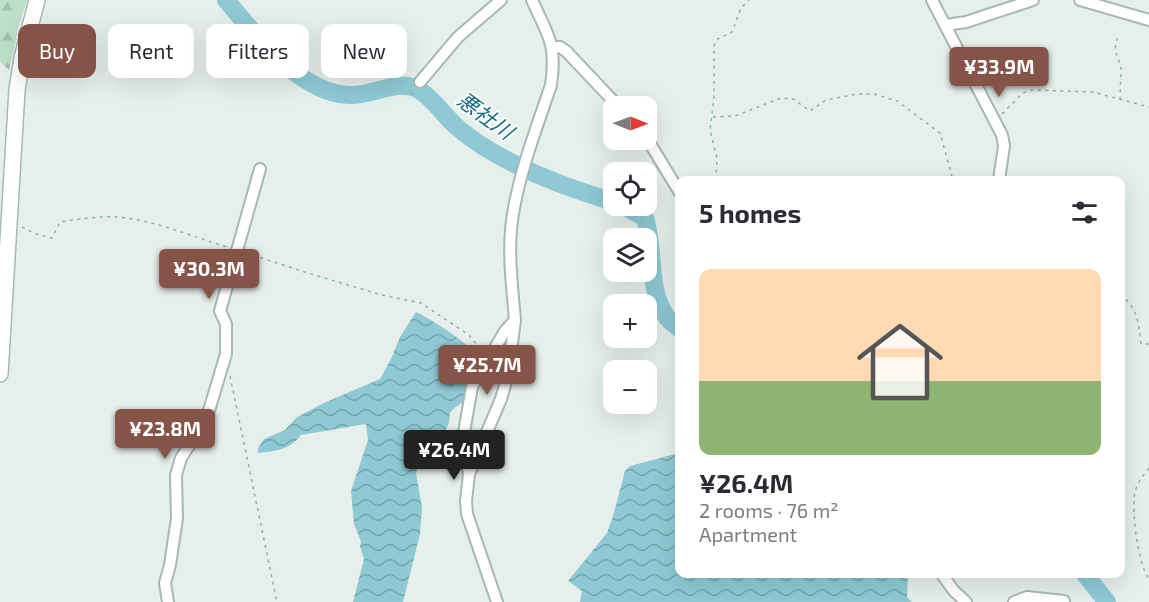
<!DOCTYPE html>
<html lang="en">
<head>
<meta charset="utf-8">
<style>
  body { margin:0; font-family:"Exo 2","Noto Sans JP",sans-serif; background:#f7f7f7; color:#2b2b33; height:100vh; display:flex; flex-direction:column; font-size:22px; white-space:nowrap }
  * { box-sizing:border-box; margin:0 }
  p { font-size:20px; color:#7c7c81 }
  .icon { flex:none; width:33px; height:33px; fill:none; stroke:currentColor; stroke-width:2; stroke-linecap:round; stroke-linejoin:round }
  .map { position:relative; flex:1; overflow:hidden }
  .panel { position:absolute; left:675px; top:176px; width:450px; height:402px; display:flex; flex-direction:column; background:#fff; border-radius:12px; box-shadow:0 6px 24px #0002 }
  .panel>* { flex:none }
  .guide { position:absolute; left:18px; top:24px; width:567px; height:54px; display:flex; gap:12px }
  .needle { width:39px; rotate:91deg }
  .controls { position:absolute; left:603px; top:96px; display:grid; gap:12px }
  .controls a { display:grid; place-items:center; width:54px; height:54px; border-radius:12px; background:#fff; box-shadow:0 6px 24px #0002; font-size:30px }
  .price { position:absolute; translate:-50% -51px; padding:0 14px; border-radius:6px; background:#855347; color:#fff; font-size:20px; line-height:39px; filter:drop-shadow(0 2px 3px #0008) }
  .price::after { content:''; position:absolute; left:50%; top:36px; width:18px; height:14px; margin-left:-9px; background:inherit; clip-path:polygon(0 0,100% 0,50% 100%) }
  .price.selected { background:#222; color:#fff }
  ul { padding:0; list-style:none }
  li { display:grid; align-content:center; gap:12px; height:318px; padding:0 24px }
  li+li { border-top:2px solid #e1e1e2 }
  li span { display:grid; place-items:center; height:186px; border-radius:12px; color:#555 }
  li>.icon { margin-inline-start:auto }
  span .icon { width:108px; height:108px; fill:#fffc; stroke-width:1 }
  li b { font-size:26px }
  h2 { display:flex; justify-content:space-between; align-items:center; height:72px; padding:0 24px; font-size:26px }
  .chip { padding:0 21px; border-radius:12px; background:#fff; box-shadow:0 6px 24px #0002; font-size:21px; line-height:54px }
  .chip.selected { background:#855347; color:#fff }
  .map>svg:first-child { display:block }
  .forest { fill:url(#forest-firs) }
  .water { fill:url(#water-waves) }
  .lines { fill:none; stroke-linecap:round; stroke-linejoin:round }
  .river { stroke:#8ec9d4; stroke-width:18 }
  .street-casing { stroke:#a8b8b2; stroke-width:14 }
  .secondary-casing { stroke:#a4bbb3; stroke-width:18 }
  .path { stroke:#86b3a5; stroke-width:1.5; stroke-dasharray:3 4.5; stroke-linecap:butt }
  .street { stroke:#fff; stroke-width:10 }
  .secondary { stroke:#fff; stroke-width:15 }
  .labels { text-anchor:middle; dominant-baseline:central; stroke-width:4.5; stroke-linejoin:round; paint-order:stroke }
  .water-label { font-size:21px; font-style:italic; fill:#1c6f80; stroke:#f7fbf9 }
</style>
</head>
<body>
<div class="map">
<svg width="1149" height="602" viewBox="0 0 1149 602">
  <defs>
    <pattern id="forest-firs" width="22" height="20" patternUnits="userSpaceOnUse" patternTransform="scale(1.5)"><rect width="22" height="20" fill="#bfe0c8"/><path d="M5 1l3.5 6h-7zM16 11l3.5 6h-7z" fill="#a4c1ad"/></pattern>
    <pattern id="water-waves" width="16" height="10" patternUnits="userSpaceOnUse" patternTransform="scale(1.5)"><rect width="16" height="10" fill="#8ec9d4"/><path d="M0 5q4-4 8 0t8 0" fill="none" stroke="#74a5ad"/></pattern>
  </defs>
  <rect width="100%" height="100%" fill="#e6efeb"/>
  <path class="forest" d="M0 0H27L19 25 9 70 0 62Z"/>
  <path class="water" d="M416 312C427 317 468 342 472 352 474 356 473 362 473 367L479 368 467 397 463 402 454 408 450 413 449 423 444 433 418 464 416 473 422 507 420 534 403 602H353L364 559 360 546 361 541 354 524 351 491 368 440 366 424 301 435C290 450 275 451 258 453V448L264 439 285 430 297 417 324 403 380 379 391 359 400 337Z
    M679 453 680 573H908L907 597 912 602H580L582 591 568 581 607 533 613 516 625 471 630 466Z"/>
  <g class="lines">
    <path class="river" d="M226 0C255 35 303 97 353 95 374 95 400 78 419 90 434 99 445 117 458 128 498 162 564 187 614 202
      M624 206 645 218C655 249 647 288 666 316 669 321 675 325 680 329
      M1084 573 1107 602"/>
    <defs>
      <path id="street" d="M932 0 1002 135 1004 146 999 180
        M1080 0 1149 20
        M946 25 966 22 1033 0
        M553 47H560L566 51 618 106
        M420 82 458 37 501 0
        M646 137 680 193
        M469 474 501 399 508 375 515 320
        M941 573 954 591 966 602
        M168 602 165 583 170 565 177 518 176 475 181 458 207 417 226 354V324L220 311 260 169
        M497 602 467 514 466 501 469 474 463 438 472 387 505 331 515 320C512 285 507 248 513 214 520 170 537 127 551 85 557 43 548 36 532 0
        M1014 602 1027 597 1064 601"/>
      <path id="secondary" d="M0 374 17 90 22 58 37 0"/>
    </defs>
    <use href="#street" class="street-casing"/>
    <use href="#secondary" class="secondary-casing"/>
    <path class="path" d="M1117 38 1115 50 1121 67 1120 99
      M411 95 414 90
      M1002 114 1023 93 1032 90 1093 92 1149 107
      M713 117 735 116 781 98 793 99 810 111 826 100 857 94H874L897 101 940 133 953 180
      M716 180 717 158 710 130 714 98V46L716 40 732 32 741 8 749 0
      M22 227 36 234 52 238 60 222C79 219 98 216 117 217 150 219 194 237 227 247
      M246 253 311 274 382 295 421 303 469 335 481 350
      M1120 295C1139 308 1138 323 1141 344H1149
      M230 376 277 602
      M1149 468C1143 476 1137 483 1135 492 1131 510 1138 565 1149 579"/>
    <use href="#street" class="street"/>
    <use href="#secondary" class="secondary"/>
  </g>
  <g class="labels">
    <g class="water-label">
      <text transform="translate(486 115) rotate(36)">悪社川</text>
    </g>
  </g>
</svg>
<div class="controls">
<a><svg class="needle" viewBox="-14 -14 28 28"><path d="M0-13l5 13h-10z" fill="#e53935"/><path d="M0 13l5-13h-10z" fill="#7c7c81"/></svg></a>
<a><svg class="icon" aria-label="locate" viewBox="0 0 24 24"><circle cx="12" cy="12" r="6"/><path d="M12 2v4M12 18v4M2 12h4M18 12h4"/></svg></a>
<a><svg class="icon" aria-label="layers" viewBox="0 0 24 24"><path d="M12 4l9 5-9 5-9-5zM3 14l9 5 9-5"/></svg></a>
<a>+</a>
<a>−</a>
</div>
<b class="price" style="left:999px;top:98px">¥33.9M</b>
<b class="price" style="left:209px;top:300px">¥30.3M</b>
<b class="price" style="left:487px;top:396px">¥25.7M</b>
<b class="price" style="left:165px;top:460px">¥23.8M</b>
<b class="price selected" style="left:454px;top:481px">¥26.4M</b>
<div class="guide">
<a class="chip selected">Buy</a>
<a class="chip">Rent</a>
<a class="chip">Filters</a>
<a class="chip">New</a>
</div>
<section class="panel">
<h2>5 homes<svg class="icon" aria-label="filters" viewBox="0 0 24 24"><path d="M4 7h16M4 17h16"/><circle cx="9" cy="7" r="2"/><circle cx="15" cy="17" r="2"/></svg></h2>
<ul>
<li><span style="background:linear-gradient(#ffd9b3 60%,#8fb573 0)"><svg class="icon" aria-label="home" viewBox="0 0 24 24"><path d="M3 11l9-7 9 7M6 9v11h12V9"/></svg></span><div><b>¥26.4M</b><p>2 rooms · 76 m²</p><p>Apartment</p></div></li>
</ul>
</section>
</div>
</body>
</html>
